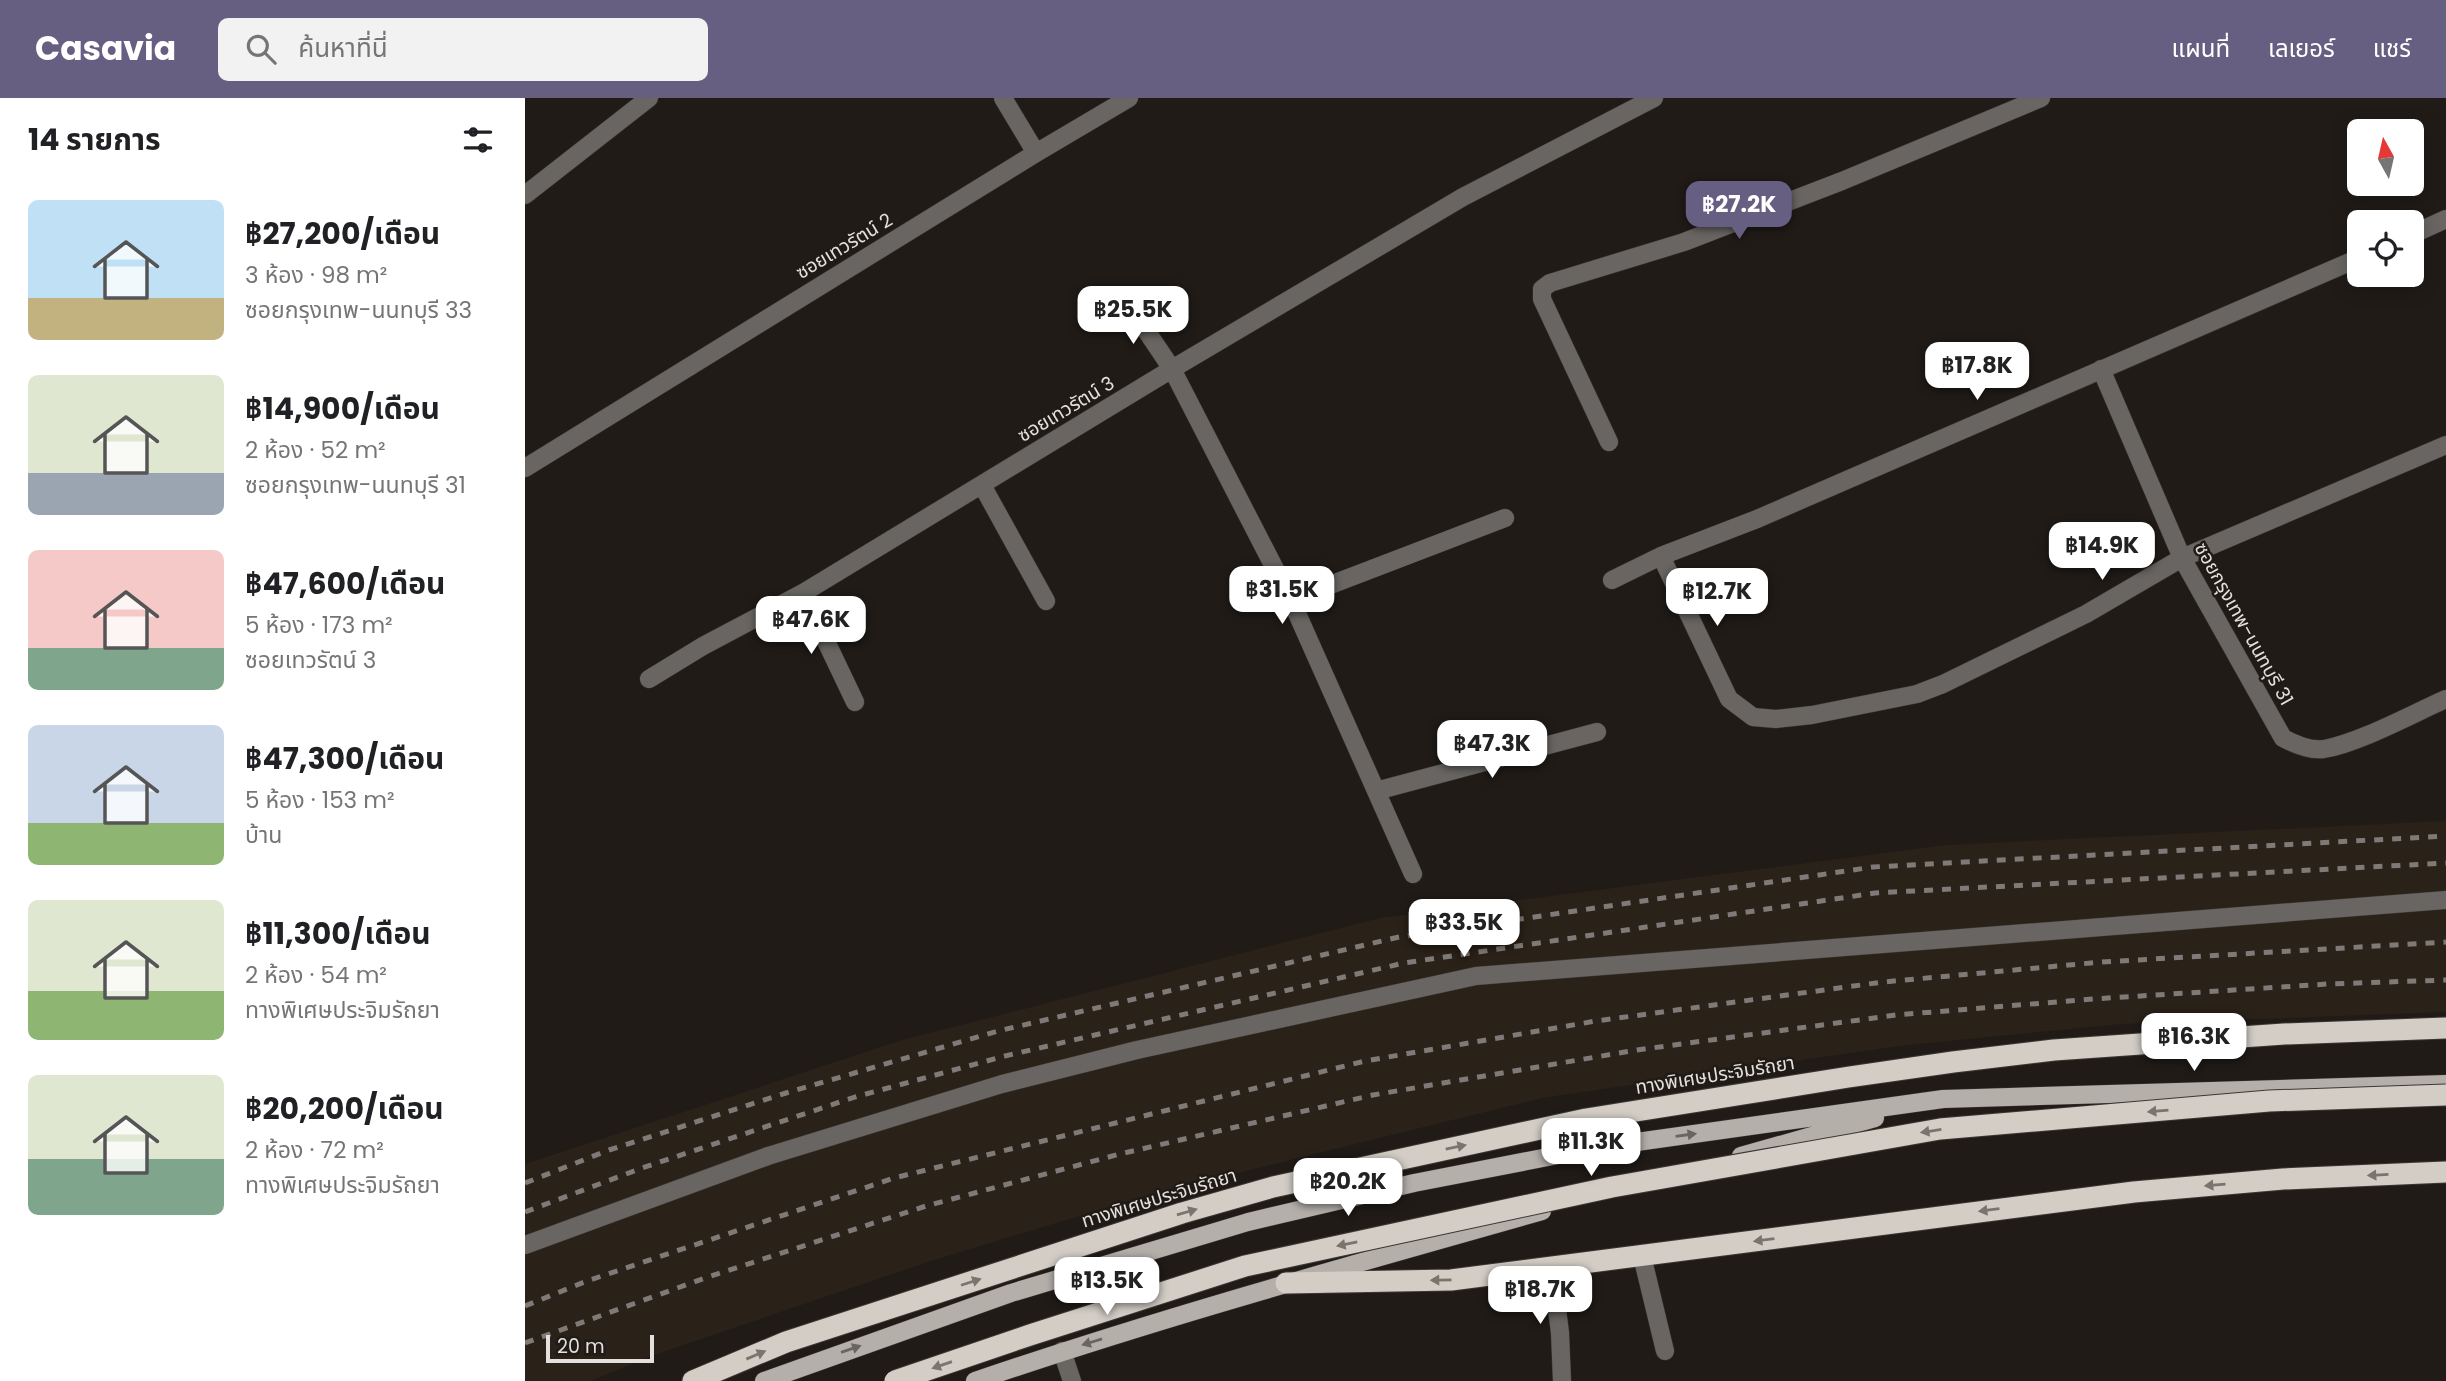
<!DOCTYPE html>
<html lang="th">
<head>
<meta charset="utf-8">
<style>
  body { margin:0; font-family:Poppins,"Noto Sans Thai",sans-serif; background:#f2f2f2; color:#202124; height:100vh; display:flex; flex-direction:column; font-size:26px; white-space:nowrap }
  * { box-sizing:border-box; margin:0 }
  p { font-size:23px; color:#757577 }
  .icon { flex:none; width:38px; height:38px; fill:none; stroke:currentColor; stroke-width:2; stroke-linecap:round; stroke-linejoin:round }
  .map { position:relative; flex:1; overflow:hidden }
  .side { display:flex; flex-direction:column; background:#fff; width:525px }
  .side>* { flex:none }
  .needle { width:46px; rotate:352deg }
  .fabs { position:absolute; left:1822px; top:21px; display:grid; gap:14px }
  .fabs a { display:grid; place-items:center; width:77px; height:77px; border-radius:10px; background:#fff; box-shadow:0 4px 18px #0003; font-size:35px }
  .scale { position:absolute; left:21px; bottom:18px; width:108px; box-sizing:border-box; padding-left:7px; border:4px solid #e4e0dd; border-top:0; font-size:19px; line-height:24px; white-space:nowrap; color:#e4e0dd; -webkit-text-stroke:5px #201b17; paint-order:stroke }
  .price { position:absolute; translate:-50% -60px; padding:0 16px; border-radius:14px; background:#fff; color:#222; font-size:23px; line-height:46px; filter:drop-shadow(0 2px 4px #0008) }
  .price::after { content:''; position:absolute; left:50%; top:42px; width:21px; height:16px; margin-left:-10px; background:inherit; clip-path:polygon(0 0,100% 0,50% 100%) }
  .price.current { background:#665f82; color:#fff }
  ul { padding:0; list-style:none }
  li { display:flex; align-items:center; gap:21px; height:175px; padding:0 28px }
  li span { display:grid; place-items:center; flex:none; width:196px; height:140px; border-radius:10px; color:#555 }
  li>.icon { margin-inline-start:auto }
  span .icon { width:84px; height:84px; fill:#fffc; stroke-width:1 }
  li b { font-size:30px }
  h2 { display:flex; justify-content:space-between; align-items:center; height:84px; padding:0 28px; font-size:30px }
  header { display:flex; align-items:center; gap:42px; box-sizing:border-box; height:98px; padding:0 35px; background:#665f82; color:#fff }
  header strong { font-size:33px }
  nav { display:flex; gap:38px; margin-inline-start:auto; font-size:24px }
  .search { width:490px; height:63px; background:#f2f2f2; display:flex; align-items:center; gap:18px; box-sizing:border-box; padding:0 24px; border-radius:10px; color:#757577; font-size:26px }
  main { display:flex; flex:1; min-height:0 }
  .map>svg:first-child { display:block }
  .built { fill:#2a2118 }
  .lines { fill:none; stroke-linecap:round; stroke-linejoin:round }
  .minor-casing { stroke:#3b3733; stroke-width:19 }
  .major-casing { stroke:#3b3733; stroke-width:19 }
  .highway-casing { stroke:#3b3733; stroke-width:23 }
  .minor { stroke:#686562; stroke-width:18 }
  .major { stroke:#b5afaa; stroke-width:18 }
  .highway { stroke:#d3cdc6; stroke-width:21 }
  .rail { stroke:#7f7a77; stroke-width:5; stroke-dasharray:9 9; stroke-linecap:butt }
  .highway-bridge-casing { stroke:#3b3733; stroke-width:23; stroke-linecap:butt }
  .highway-bridge { stroke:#d3cdc6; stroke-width:21 }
  .oneway { fill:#7a746e }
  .oneway2 { fill:#6a6560 }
  .labels { text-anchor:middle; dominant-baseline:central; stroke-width:5; stroke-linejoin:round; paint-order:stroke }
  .street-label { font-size:19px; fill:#e4e0dd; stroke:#201b17 }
</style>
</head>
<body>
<header>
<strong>Casavia</strong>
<div class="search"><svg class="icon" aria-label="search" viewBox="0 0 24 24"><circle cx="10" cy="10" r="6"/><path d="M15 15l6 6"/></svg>ค้นหาที่นี่</div>
<nav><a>แผนที่</a><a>เลเยอร์</a><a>แชร์</a></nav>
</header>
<main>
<section class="side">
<h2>14 รายการ<svg class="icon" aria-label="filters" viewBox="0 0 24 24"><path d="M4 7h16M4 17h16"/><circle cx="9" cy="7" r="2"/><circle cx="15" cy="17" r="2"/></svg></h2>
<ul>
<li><span style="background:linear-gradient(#bfe0f5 70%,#c2b280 0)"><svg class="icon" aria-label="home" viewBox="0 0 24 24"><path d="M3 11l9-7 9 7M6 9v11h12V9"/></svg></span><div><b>฿27,200/เดือน</b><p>3 ห้อง · 98 m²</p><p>ซอยกรุงเทพ-นนทบุรี 33</p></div></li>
<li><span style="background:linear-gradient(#dfe7d0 70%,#9aa5b1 0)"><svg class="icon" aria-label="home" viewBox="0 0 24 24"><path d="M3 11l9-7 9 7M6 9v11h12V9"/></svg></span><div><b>฿14,900/เดือน</b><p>2 ห้อง · 52 m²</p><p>ซอยกรุงเทพ-นนทบุรี 31</p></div></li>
<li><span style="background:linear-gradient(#f6c9c9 70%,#7fa58c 0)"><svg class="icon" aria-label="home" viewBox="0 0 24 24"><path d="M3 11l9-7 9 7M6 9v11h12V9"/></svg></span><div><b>฿47,600/เดือน</b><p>5 ห้อง · 173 m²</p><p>ซอยเทวรัตน์ 3</p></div></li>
<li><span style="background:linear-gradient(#c9d6e8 70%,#8fb573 0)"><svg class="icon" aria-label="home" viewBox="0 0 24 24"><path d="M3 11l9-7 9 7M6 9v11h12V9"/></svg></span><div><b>฿47,300/เดือน</b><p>5 ห้อง · 153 m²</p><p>บ้าน</p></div></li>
<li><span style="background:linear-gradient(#dfe7d0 65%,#8fb573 0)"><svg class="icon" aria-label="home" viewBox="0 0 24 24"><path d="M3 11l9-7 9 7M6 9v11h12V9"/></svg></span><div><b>฿11,300/เดือน</b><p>2 ห้อง · 54 m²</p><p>ทางพิเศษประจิมรัถยา</p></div></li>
<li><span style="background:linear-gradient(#dfe7d0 60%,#7fa58c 0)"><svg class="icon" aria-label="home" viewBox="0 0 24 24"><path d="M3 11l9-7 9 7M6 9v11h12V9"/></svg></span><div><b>฿20,200/เดือน</b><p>2 ห้อง · 72 m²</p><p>ทางพิเศษประจิมรัถยา</p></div></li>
</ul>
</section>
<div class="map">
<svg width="1921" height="1283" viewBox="0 0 1921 1283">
  <rect width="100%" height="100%" fill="#201b17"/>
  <path class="built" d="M1921 723V914L1596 926 1374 948 1017 1000 627 1096 406 1163 126 1258 66 1283H0V1066L377 942 855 820 1421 747Z"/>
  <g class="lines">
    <defs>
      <path id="minor" d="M478 0 511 55
        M0 97 124 0
        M1886 137 1921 121
        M602 204 647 271 766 502 888 776
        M1576 271 1657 460 1758 640C1771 647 1785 653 1799 651 1834 645 1887 616 1921 601
        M1084 344 1017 201V191L1025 185 1159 144 1317 83 1516 0
        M0 370 511 55 604 0
        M457 387 521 503
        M1136 458 1204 601 1228 619 1251 621 1287 617 1392 596 1418 586 1561 516 1657 460 1921 347
        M1087 482 1136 458 1232 421 1834 160
        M278 495 330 604
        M766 502 980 420
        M124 581 178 548 278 495 647 271 938 99 1129 0
        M851 693 1072 634
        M0 1147 243 1058 477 986 612 952 951 878 1921 802
        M1117 1158 1140 1253
        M1027 1170 1035 1235 1037 1283
        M537 1253 547 1283"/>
      <path id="major" d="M1216 1058 1350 1020
        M239 1283 486 1195 723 1124 889 1085 1069 1050 1418 1001 1921 986
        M450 1283C637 1219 827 1167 1017 1113"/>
      <path id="highway" d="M761 1185 926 1182 1609 1094 1758 1081 1921 1074
        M168 1283 261 1244 657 1115 748 1089 1061 1021 1324 979 1428 964 1529 952 1759 936 1921 930"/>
    </defs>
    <use href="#minor" class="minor-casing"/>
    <use href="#major" class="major-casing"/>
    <use href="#highway" class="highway-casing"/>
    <use href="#minor" class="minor"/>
    <use href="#major" class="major"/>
    <use href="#highway" class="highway"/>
    <path class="rail" d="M0 1085 84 1052 261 995 473 933 874 839 1348 769 1921 738
      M0 1114 117 1070 330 999 480 958 879 865 1350 795 1921 765
      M0 1208 62 1183 369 1080 840 963 1071 923 1358 884 1577 864 1921 844
      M0 1245 180 1180 401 1108 595 1056 848 997 1112 952 1371 917 1568 901 1803 886 1921 882"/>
    <defs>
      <path id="highway-bridge" d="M370 1283 505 1237 720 1168 1087 1089 1415 1031 1744 1003 1921 997"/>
    </defs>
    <use href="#highway-bridge" class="highway-bridge-casing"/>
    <use href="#highway-bridge" class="highway-bridge"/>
  </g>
  <defs><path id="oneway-solid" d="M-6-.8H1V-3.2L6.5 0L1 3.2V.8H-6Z" transform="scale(1.75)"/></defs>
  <g class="oneway">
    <use href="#oneway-solid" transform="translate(1633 1013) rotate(175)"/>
    <use href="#oneway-solid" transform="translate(1406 1033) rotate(171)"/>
    <use href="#oneway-solid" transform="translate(931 1049) rotate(-12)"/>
    <use href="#oneway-solid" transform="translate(1853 1077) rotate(177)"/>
    <use href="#oneway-solid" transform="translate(1690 1087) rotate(175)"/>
    <use href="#oneway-solid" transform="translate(1464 1112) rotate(173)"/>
    <use href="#oneway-solid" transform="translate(662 1114) rotate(-16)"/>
    <use href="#oneway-solid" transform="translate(1239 1142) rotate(173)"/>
    <use href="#oneway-solid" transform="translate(822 1146) rotate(168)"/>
    <use href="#oneway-solid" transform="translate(916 1182) rotate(179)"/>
    <use href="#oneway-solid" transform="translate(446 1184) rotate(-18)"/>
    <use href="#oneway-solid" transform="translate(231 1257) rotate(-23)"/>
    <use href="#oneway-solid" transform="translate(417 1267) rotate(161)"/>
  </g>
  <g class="oneway2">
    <use href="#oneway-solid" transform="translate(1161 1037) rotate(-8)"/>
    <use href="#oneway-solid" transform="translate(567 1244) rotate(163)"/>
    <use href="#oneway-solid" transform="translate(326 1251) rotate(-19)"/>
  </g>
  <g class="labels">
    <g class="street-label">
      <text transform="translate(319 148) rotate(-31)">ซอยเทวรัตน์ 2</text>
      <text transform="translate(541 311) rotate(-31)">ซอยเทวรัตน์ 3</text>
      <text transform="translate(1719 526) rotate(61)">ซอยกรุงเทพ-นนทบุรี 31</text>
      <text transform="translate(1190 977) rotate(-9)">ทางพิเศษประจิมรัถยา</text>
      <text transform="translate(634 1100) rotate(-17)">ทางพิเศษประจิมรัถยา</text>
    </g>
  </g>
</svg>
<div class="fabs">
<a><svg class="needle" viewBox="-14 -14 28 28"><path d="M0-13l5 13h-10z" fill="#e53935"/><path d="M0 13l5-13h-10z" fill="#757577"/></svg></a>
<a><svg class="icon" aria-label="locate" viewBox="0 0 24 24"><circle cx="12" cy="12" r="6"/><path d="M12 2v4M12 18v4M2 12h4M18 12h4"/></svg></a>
</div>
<div class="scale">20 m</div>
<b class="price current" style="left:1214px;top:143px">฿27.2K</b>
<b class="price" style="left:608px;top:248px">฿25.5K</b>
<b class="price" style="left:1452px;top:304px">฿17.8K</b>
<b class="price" style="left:1577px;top:484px">฿14.9K</b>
<b class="price" style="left:757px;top:528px">฿31.5K</b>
<b class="price" style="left:1192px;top:530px">฿12.7K</b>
<b class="price" style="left:286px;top:558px">฿47.6K</b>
<b class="price" style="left:967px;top:682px">฿47.3K</b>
<b class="price" style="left:939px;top:861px">฿33.5K</b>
<b class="price" style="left:1669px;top:975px">฿16.3K</b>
<b class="price" style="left:1066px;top:1080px">฿11.3K</b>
<b class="price" style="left:823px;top:1120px">฿20.2K</b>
<b class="price" style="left:582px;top:1219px">฿13.5K</b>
<b class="price" style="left:1015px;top:1228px">฿18.7K</b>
</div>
</main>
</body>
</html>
